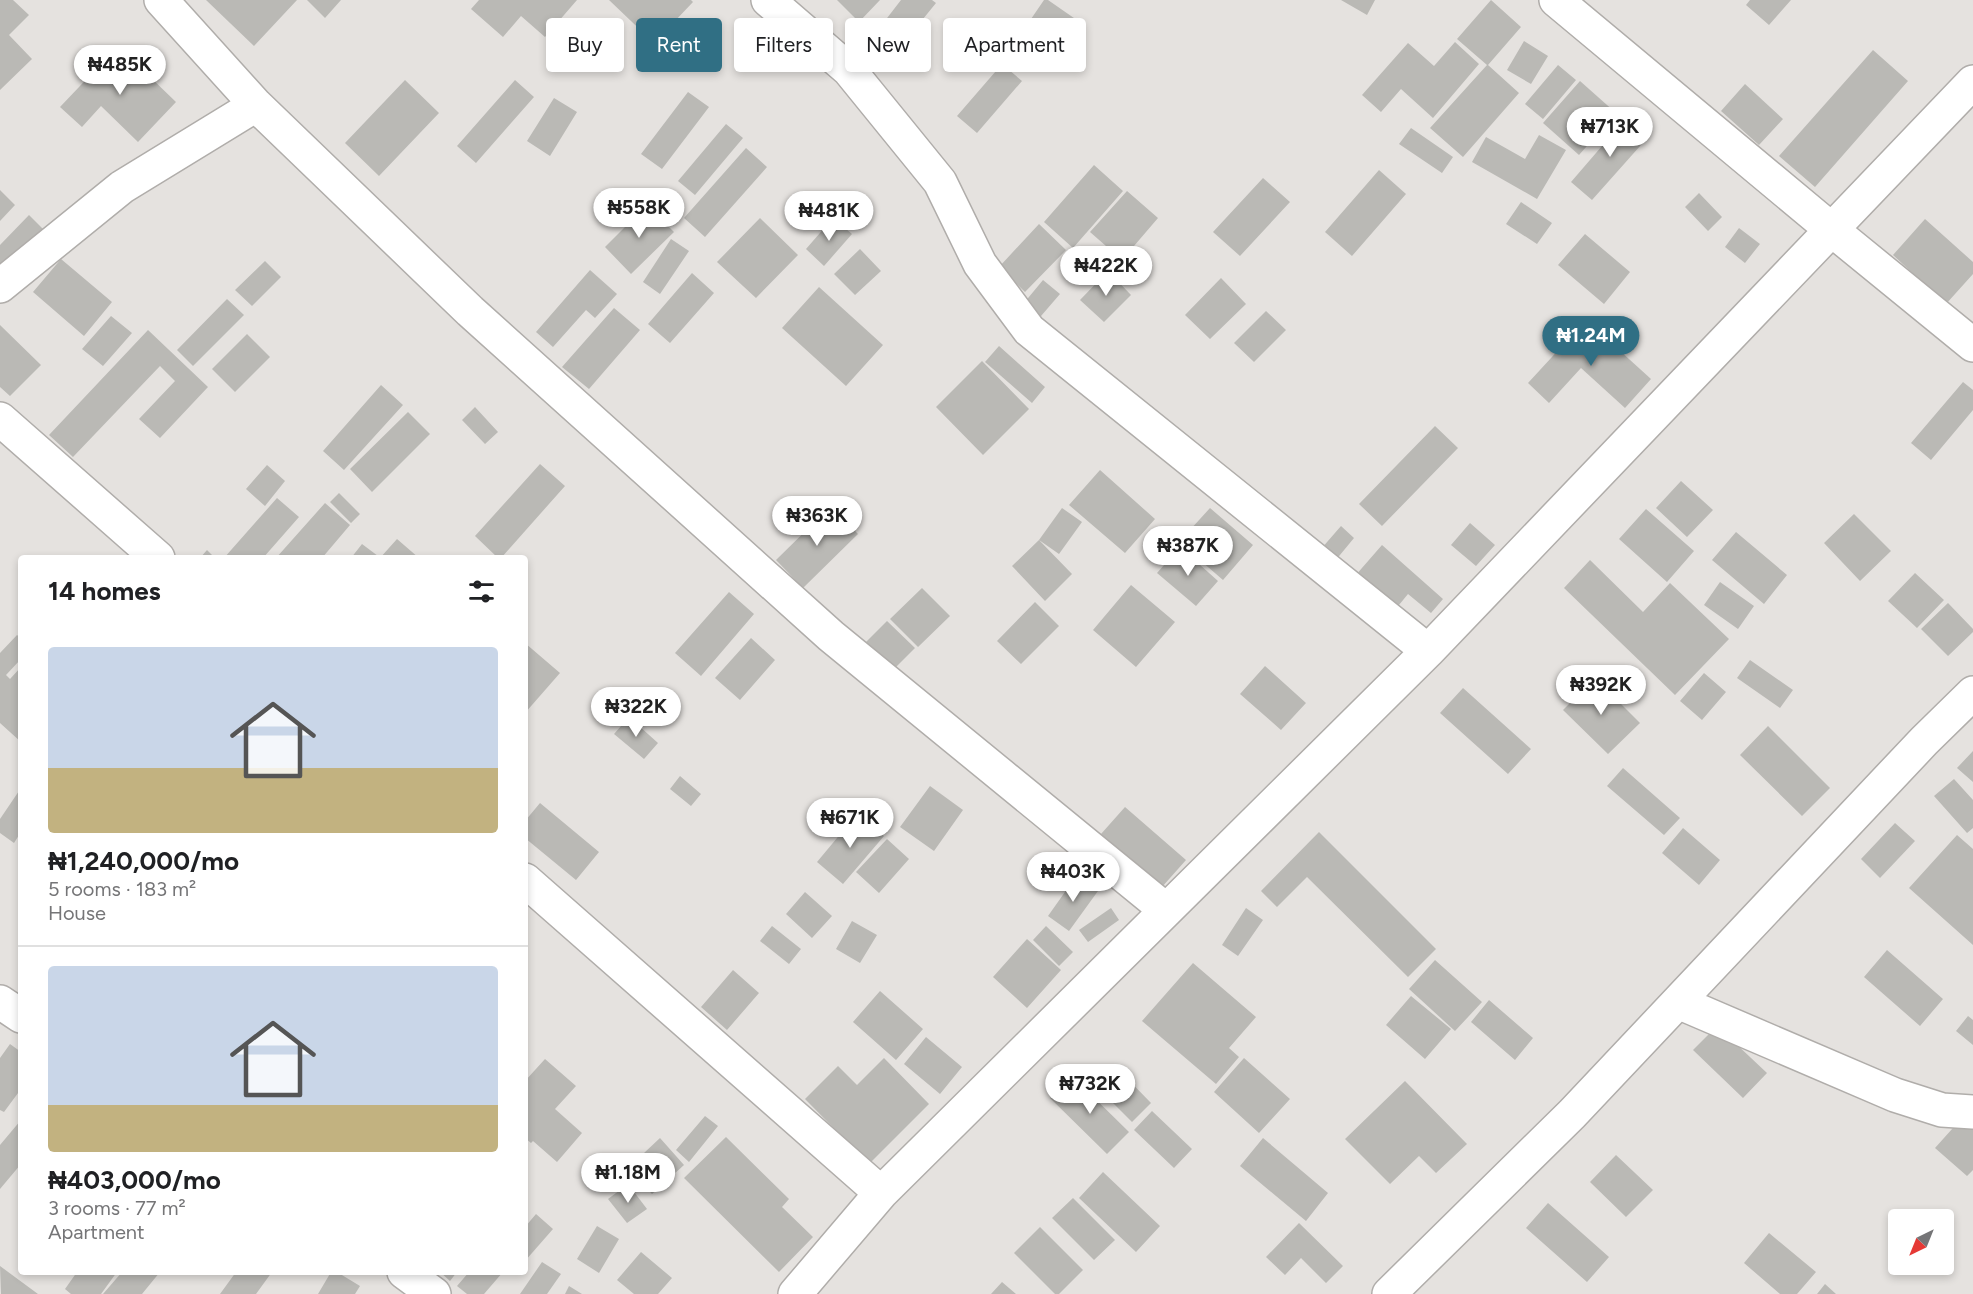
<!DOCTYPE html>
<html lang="en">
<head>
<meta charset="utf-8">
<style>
  body { margin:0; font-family:Figtree,sans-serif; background:#f6f6f6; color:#202124; height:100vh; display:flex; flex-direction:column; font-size:22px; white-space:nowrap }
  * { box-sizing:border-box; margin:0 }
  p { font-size:20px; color:#757577 }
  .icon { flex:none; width:33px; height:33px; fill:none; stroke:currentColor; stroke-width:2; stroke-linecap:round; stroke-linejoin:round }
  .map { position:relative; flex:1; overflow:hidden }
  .panel { position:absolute; left:18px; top:555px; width:510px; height:720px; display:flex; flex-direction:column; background:#fff; border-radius:6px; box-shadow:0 3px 9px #0003 }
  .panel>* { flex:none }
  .top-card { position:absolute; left:546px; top:18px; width:570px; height:54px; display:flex; gap:12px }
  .needle { width:39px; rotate:223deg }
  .fabs { position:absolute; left:1888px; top:1209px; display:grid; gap:12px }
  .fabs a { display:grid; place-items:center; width:66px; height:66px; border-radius:6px; background:#fff; box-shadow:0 3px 9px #0003; font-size:30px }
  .price { position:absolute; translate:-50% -51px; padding:0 14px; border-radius:21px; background:#fff; color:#222; font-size:20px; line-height:39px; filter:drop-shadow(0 2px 3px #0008) }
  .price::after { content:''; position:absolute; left:50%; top:36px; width:18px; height:14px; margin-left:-9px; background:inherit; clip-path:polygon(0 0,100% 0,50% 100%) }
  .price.selected { background:#306f84; color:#fff }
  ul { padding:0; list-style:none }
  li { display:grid; align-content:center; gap:12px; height:318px; padding:0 30px }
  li+li { border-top:2px solid #e0e0e0 }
  li span { display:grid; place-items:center; height:186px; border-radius:6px; color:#555 }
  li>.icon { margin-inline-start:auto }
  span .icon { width:108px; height:108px; fill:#fffc; stroke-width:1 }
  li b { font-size:26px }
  h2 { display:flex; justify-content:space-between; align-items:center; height:72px; padding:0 30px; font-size:26px }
  .chip { padding:0 21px; border-radius:6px; background:#fff; box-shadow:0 3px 9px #0003; font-size:21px; line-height:54px }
  .chip.selected { background:#306f84; color:#fff }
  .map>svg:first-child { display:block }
  .building { fill:#bab9b5 }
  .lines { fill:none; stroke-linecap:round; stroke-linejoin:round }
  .minor-casing { stroke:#b0adaa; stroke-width:36 }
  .minor { stroke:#fff; stroke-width:33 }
</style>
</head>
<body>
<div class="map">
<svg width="1973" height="1294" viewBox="0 0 1973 1294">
  <rect width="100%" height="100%" fill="#e5e2df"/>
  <path class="building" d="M0 0H13L29 15 9 35 32 59 0 90Z
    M206 0H297L254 46Z
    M307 0H341L325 18Z
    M479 0H577L545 37 521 16 503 37 471 9Z
    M609 0H691L693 2 654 43Z
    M837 0H880L859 22Z
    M901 0H932L936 3 906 40 884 22Z
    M1044 0H1048L1084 25 1056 65 1018 38Z
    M1341 0H1375L1367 15Z
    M1491 0 1521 27 1488 65 1519 93 1463 157 1430 128 1487 65 1457 39Z
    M1750 0H1791L1769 25 1746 5Z
    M881 23 903 51 882 66 861 38Z
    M1524 41 1548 56 1531 84 1507 70Z
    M1455 42 1479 64 1433 118 1401 89 1381 112 1362 95 1408 43 1434 66Z
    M118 46 176 102 138 142 101 106 82 127 60 107Z
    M1873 50 1908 81 1815 187 1779 156Z
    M1002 64 1022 81 977 133 957 116Z
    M1558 65 1576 80 1543 119 1525 104Z
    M405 80 439 113 379 176 345 143Z
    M515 80 534 97 476 163 457 146Z
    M1580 81 1616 113 1579 155 1543 123Z
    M1745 84 1783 119 1759 145 1721 111Z
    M688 92 709 107 662 169 641 154Z
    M554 98 577 112 550 156 527 141Z
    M1627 117 1649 136 1592 200 1571 182Z
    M726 124 743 138 695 195 678 181Z
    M1411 128 1453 157 1442 173 1399 144Z
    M1539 135 1566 150 1537 199 1472 162 1486 137 1525 159Z
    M746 148 767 167 705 237 684 218Z
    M1094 165 1123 191 1073 248 1044 222Z
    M1379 170 1406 194 1352 256 1325 232Z
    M1263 178 1290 202 1240 256 1213 232Z
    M0 190 15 205 0 221Z
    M1127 191 1158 218 1122 260 1090 232Z
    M1699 193 1722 217 1708 231 1685 207Z
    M1521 202 1552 223 1537 244 1506 224Z
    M647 205 674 232 631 274 605 247Z
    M29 215 50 236 0 287V245Z
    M760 218 798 255 756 298 717 262Z
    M833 218 852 234 824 266 806 249Z
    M1925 219 1973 262V274L1946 304 1893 255Z
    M1039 224 1066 250 1025 292 999 267Z
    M1739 228 1760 244 1745 263 1725 247Z
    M1585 234 1630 272 1604 304 1558 265Z
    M671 239 689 251 660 294 643 282Z
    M860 249 881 271 855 295 834 274Z
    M61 259 112 302 84 336 33 292Z
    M265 261 281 277 252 306 235 290Z
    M590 270 617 294 595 318 586 310 553 347 536 332Z
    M1108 271 1131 295 1104 322 1080 300Z
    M692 273 714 293 670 343 648 324Z
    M1221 278 1246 304 1210 339 1185 315Z
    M1043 280 1060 294 1035 323 1019 309Z
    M819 287 883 345 846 386 782 328Z
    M227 299 244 315 193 366 177 350Z
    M614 308 640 330 589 389 562 367Z
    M1266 311 1286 330 1254 362 1234 343Z
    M111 316 132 333 103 366 82 349Z
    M1586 320 1651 379 1625 408 1581 368 1549 403 1528 383Z
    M0 325 41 365 10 396 0 387Z
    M148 330 208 387 160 438 139 419 175 381 160 366 73 457 49 435Z
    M247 334 270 357 235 392 212 369Z
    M999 346 1045 387 1032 403 985 362Z
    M982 361 1029 409 983 455 936 407Z
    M1963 382 1973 390V410L1931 460 1911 443Z
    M381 385 403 405 344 470 323 451Z
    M475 407 498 432 485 444 462 420Z
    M408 412 430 434 372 492 350 469Z
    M1435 426 1458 448 1382 526 1359 504Z
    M540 464 565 486 501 558H498L475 536Z
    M267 465 285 481 265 506 246 489Z
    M1100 470 1155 519 1125 553 1069 505Z
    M1681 481 1713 510 1687 537 1656 508Z
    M339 493 360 514 351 523 330 502Z
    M277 498 299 517 263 558H224Z
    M325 503 350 525 322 558H276Z
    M831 506 858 534 803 588 776 560Z
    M1062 508 1082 522 1059 554 1039 540Z
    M1210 508 1253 545 1223 580 1179 542Z
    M1646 509 1694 551 1667 582 1619 539Z
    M1854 514 1891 551 1860 581 1824 543Z
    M1470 523 1495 545 1476 566 1451 545Z
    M1341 526 1354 538 1335 561 1321 549Z
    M1736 532 1787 575 1764 604 1712 560Z
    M397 539 419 558H380Z
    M1039 540 1072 574 1045 601 1012 566Z
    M362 544 378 556 376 558H351Z
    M1382 545 1443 599 1431 613 1408 594 1394 611 1355 576Z
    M1180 547 1218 581 1196 606 1157 573Z
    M207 550 215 558H200Z
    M1590 560 1643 612 1670 583 1729 639 1675 695 1564 588Z
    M1915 573 1944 600 1917 628 1888 601Z
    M1720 582 1754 606 1738 629 1704 605Z
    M1131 585 1175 622 1136 667 1093 630Z
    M922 588 950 616 918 647 890 619Z
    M729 592 754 614 701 676 675 653Z
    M1035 602 1059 626 1021 664 997 641Z
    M1948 603 1973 629V632L1948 656 1921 629Z
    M887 621 915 648 890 673 863 645Z
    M17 635 21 638V659L6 675 10 679 21 667V742L0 723V653Z
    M751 638 775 660 740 700 715 678Z
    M525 643 560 673 525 713Z
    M1750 660 1793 690 1780 708 1737 678Z
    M1265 666 1306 703 1281 730 1240 694Z
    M1704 673 1726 692 1702 720 1680 701Z
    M1595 678 1640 723 1608 754 1563 710Z
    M1463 688 1531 749 1508 774 1440 713Z
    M629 717 658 743 644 759 614 734Z
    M1768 726 1830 788 1802 816 1740 755Z
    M1973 751V782L1957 768Z
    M1623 768 1680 818 1664 835 1607 786Z
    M680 776 701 794 691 806 670 789Z
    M1954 779 1973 800V828L1967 833 1934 796Z
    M930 786 963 810 934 851 900 827Z
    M21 788V832L14 843 0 833V819Z
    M540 803 599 852 576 880 525 838V821Z
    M1125 807 1186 860 1154 896 1093 843Z
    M857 814 884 836 843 884 817 862Z
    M1895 823 1915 841 1880 878 1861 859Z
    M1683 828 1720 860 1699 885 1662 853Z
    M1319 832 1436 949 1408 977 1307 877 1277 907 1261 891Z
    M1957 835 1973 849V945L1909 888Z
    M887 839 909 859 879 893 856 872Z
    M1077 875 1098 891 1069 931 1048 916Z
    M805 892 832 916 812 938 786 914Z
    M1111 908 1119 920 1088 942 1079 930Z
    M1246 908 1263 920 1238 956 1222 945Z
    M852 921 877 935 860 963 836 949Z
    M772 926 801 949 789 964 760 941Z
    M1046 926 1073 952 1059 966 1033 940Z
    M1027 939 1061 970 1027 1008 993 977Z
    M1887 950 1943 999 1920 1026 1864 977Z
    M1435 960 1482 1002 1455 1031 1409 989Z
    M1193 963 1256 1017 1229 1048 1239 1057 1216 1084 1142 1021Z
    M733 970 759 993 727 1030 701 1007Z
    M880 991 923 1029 896 1060 853 1022Z
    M1411 996 1451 1029 1425 1059 1386 1025Z
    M1489 1000 1533 1038 1515 1060 1471 1022Z
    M1968 1016 1973 1020V1045L1956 1031Z
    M1717 1026 1767 1073 1743 1098 1693 1050Z
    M926 1037 962 1067 940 1094 904 1064Z
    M10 1044 21 1052V1089L4 1112 0 1110V1058Z
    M884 1058 929 1104 869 1164 805 1099 838 1066 857 1085Z
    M1244 1058 1290 1099 1259 1133 1214 1092Z
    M545 1059 576 1086 555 1109 582 1133 557 1162 533 1141 531 1143 525 1138V1081Z
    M1113 1064 1151 1103 1132 1122 1093 1083Z
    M1072 1076 1129 1132 1107 1154 1050 1098Z
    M1405 1081 1467 1144 1436 1173 1419 1156 1390 1184 1345 1139Z
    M1152 1111 1192 1149 1174 1168 1134 1130Z
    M705 1116 718 1126 689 1162 676 1150Z
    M1961 1119 1973 1129V1170L1967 1176 1935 1148Z
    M21 1120V1164L0 1189V1145Z
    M726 1137 789 1199 782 1207 813 1237 779 1272 684 1178Z
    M660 1138 684 1165 652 1194 628 1168Z
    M1263 1138 1328 1193 1306 1221 1240 1166Z
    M1616 1155 1653 1190 1626 1217 1590 1182Z
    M1103 1172 1160 1226 1136 1252 1079 1198Z
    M628 1184 647 1209 627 1223 608 1199Z
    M1073 1198 1115 1240 1094 1260 1052 1218Z
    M1548 1203 1609 1257 1587 1282 1526 1228Z
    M536 1214 553 1229 525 1261V1227Z
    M1299 1223 1343 1266 1326 1283 1301 1258 1285 1275 1266 1257Z
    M597 1226 619 1239 599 1273 577 1259Z
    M1040 1227 1083 1270 1059 1294H1055L1014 1253Z
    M1769 1233 1816 1272 1797 1294H1780L1744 1263Z
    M641 1252 672 1278 658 1294H634L617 1280Z
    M542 1262 561 1274 547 1294H520Z
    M0 1266 38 1294H1Z
    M77 1272H117L101 1294H71L65 1289Z
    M122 1272H160L142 1294H103Z
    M236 1272H272L256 1294H220Z
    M331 1272H337L360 1286 355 1294H318Z
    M440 1272H457L450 1281Z
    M469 1272H503L484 1294H467L457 1286Z
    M1002 1282 1016 1294H991Z
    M1825 1284 1836 1294H1817Z
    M569 1286 582 1294H565Z"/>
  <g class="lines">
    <defs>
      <path id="minor" d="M161 0 256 105 470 311 831 636 1166 910
        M768 0 849 70 940 182 980 264 1029 330 1428 651
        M1556 0 1832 230 1973 345
        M0 286 122 187 256 105
        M0 419 158 558
        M525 880 881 1193
        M0 1002 21 1016
        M1678 1002 1895 1095 1942 1110 1973 1112
        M404 1272 434 1294
        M795 1294 881 1193 1428 651 1973 82
        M1389 1294 1572 1114 1924 741 1973 693"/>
    </defs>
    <use href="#minor" class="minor-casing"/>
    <use href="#minor" class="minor"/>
  </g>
</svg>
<div class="fabs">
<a><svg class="needle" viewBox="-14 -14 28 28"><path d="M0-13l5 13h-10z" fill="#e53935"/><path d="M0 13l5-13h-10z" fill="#757577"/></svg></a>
</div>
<b class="price" style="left:120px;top:96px">₦485K</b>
<b class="price" style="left:1610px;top:158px">₦713K</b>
<b class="price" style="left:639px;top:239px">₦558K</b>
<b class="price" style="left:829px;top:242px">₦481K</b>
<b class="price" style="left:1106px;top:297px">₦422K</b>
<b class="price selected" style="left:1591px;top:367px">₦1.24M</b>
<b class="price" style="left:817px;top:547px">₦363K</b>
<b class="price" style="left:1188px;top:577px">₦387K</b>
<b class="price" style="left:1601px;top:716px">₦392K</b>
<b class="price" style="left:636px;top:738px">₦322K</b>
<b class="price" style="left:850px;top:849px">₦671K</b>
<b class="price" style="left:1073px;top:903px">₦403K</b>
<b class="price" style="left:1090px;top:1115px">₦732K</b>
<b class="price" style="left:628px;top:1204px">₦1.18M</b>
<div class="top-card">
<a class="chip">Buy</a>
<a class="chip selected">Rent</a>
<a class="chip">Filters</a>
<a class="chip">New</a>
<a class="chip">Apartment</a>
</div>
<section class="panel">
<h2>14 homes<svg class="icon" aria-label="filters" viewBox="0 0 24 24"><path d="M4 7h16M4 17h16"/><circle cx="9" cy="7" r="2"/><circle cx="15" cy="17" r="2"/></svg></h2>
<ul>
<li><span style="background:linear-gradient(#c9d6e8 65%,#c2b280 0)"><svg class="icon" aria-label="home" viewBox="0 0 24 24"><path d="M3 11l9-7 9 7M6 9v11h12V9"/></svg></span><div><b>₦1,240,000/mo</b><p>5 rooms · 183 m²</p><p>House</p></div></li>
<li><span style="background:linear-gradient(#c9d6e8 75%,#c2b280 0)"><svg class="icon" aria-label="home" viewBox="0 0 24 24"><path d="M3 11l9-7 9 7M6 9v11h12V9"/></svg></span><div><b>₦403,000/mo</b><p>3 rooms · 77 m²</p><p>Apartment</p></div></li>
</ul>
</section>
</div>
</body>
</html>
